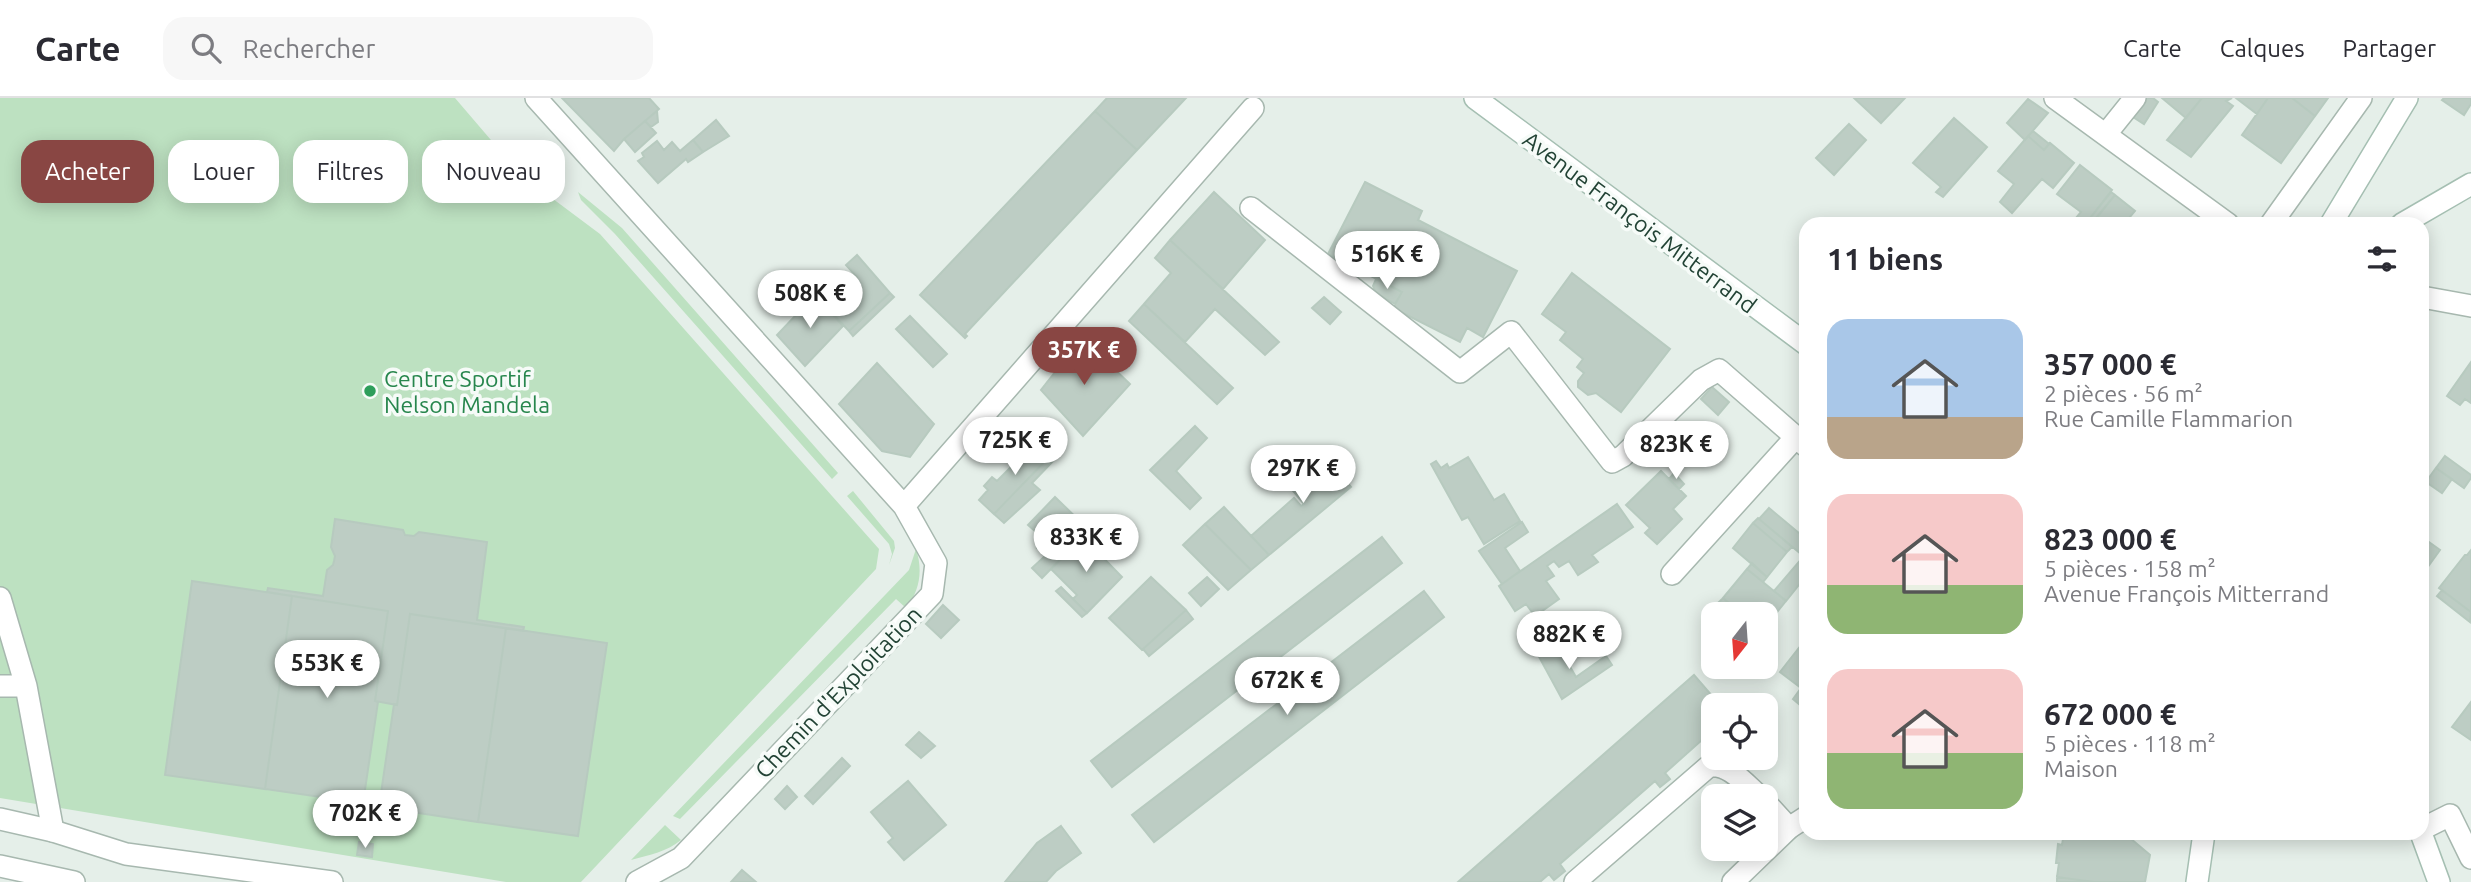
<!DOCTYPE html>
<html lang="fr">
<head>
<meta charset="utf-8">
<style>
  body { margin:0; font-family:Ubuntu,sans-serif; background:#f7f7f7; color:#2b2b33; height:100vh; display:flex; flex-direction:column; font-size:26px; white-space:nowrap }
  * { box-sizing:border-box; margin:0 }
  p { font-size:23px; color:#7c7c81 }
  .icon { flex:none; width:38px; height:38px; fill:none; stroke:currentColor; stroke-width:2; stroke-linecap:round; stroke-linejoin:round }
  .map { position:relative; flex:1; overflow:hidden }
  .sheet { position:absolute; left:1799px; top:119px; width:630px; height:623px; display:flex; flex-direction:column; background:#fff; border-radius:21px; box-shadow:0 4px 18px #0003 }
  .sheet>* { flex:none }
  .banner { position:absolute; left:21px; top:42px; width:665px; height:63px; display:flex; gap:14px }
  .needle { width:46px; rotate:197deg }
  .tools { position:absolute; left:1701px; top:504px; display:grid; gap:14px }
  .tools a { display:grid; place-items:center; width:77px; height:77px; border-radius:14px; background:#fff; box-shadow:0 4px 18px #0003; font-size:35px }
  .price { position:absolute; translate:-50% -60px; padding:0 16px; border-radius:24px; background:#fff; color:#222; font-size:23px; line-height:46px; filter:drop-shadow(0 2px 4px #0008) }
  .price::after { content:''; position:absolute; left:50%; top:42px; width:21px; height:16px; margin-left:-10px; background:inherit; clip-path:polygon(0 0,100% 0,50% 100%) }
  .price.selected { background:#894643; color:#fff }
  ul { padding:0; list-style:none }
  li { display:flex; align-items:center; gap:21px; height:175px; padding:0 28px }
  li span { display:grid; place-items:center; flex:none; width:196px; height:140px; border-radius:21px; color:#555 }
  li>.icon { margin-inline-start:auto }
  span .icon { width:84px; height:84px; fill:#fffc; stroke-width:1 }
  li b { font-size:30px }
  h2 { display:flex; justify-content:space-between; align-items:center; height:84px; padding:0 28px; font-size:30px }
  .pill { padding:0 24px; border-radius:21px; background:#fff; box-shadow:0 4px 18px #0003; font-size:24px; line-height:63px }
  .pill.selected { background:#894643; color:#fff }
  header { display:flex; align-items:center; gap:42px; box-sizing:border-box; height:98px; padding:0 35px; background:#fff; border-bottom:2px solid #e1e1e2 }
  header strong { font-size:33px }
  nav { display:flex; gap:38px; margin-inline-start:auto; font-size:24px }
  .search { width:490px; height:63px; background:#f7f7f7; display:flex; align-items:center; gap:18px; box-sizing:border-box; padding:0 24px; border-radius:21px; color:#7c7c81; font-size:26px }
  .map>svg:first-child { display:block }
  .green { fill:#bde1c1 }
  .building { fill:#bdcdc4; stroke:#b7cabf; stroke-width:2 }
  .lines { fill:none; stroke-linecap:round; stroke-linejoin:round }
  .lane-casing { stroke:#a7b8af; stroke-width:24 }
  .street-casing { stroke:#a7b8af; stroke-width:24 }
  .secondary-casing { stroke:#a5bfb2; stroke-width:24 }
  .lane { stroke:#fff; stroke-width:21 }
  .street { stroke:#fff; stroke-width:21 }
  .secondary { stroke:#fff; stroke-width:21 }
  .leisure-dot { fill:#2e9e5b; stroke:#f6fbf8; stroke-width:2.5 }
  .labels { text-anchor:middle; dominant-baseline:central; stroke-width:7; stroke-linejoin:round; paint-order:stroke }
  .street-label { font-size:23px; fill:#224335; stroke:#f6fbf8 }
  .leisure-label { font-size:23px; fill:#27864d; stroke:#f6fbf8; text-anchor:start }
</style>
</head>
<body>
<header>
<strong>Carte</strong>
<div class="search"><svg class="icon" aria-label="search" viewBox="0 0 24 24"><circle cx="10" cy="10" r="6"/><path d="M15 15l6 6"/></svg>Rechercher</div>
<nav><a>Carte</a><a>Calques</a><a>Partager</a></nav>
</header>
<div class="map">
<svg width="2471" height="784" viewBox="0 0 2471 784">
  <rect width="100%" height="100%" fill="#e5efe9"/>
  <path class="green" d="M0 0H455L521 77 600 136 879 451 876 471 581 784H506L0 700Z
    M578 94 622 130 838 375 832 381 615 136 581 102Z
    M853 393 894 443 895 450 889 467 892 456 889 446 847 398Z
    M916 451C923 472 920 493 906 510L896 501 680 721 673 718 909 472Z
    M665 727 681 742C667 754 648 757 631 762Z"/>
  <path class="building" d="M562 0H649L659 11 624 41 614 53Z
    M1107 0H1186L1137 52 1095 13Z
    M1854 0H1905L1881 25Z
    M2147 0H2153L2158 4 2144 26 2133 19Z
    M2162 0H2202L2186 20Z
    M2202 0H2232L2226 3 2233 8 2191 59 2167 42Z
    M2236 0H2268L2257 16Z
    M2268 0H2292L2315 18 2281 65 2242 37Z
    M2292 0H2328L2315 18Z
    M2444 0H2471V6L2464 17 2442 2Z
    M2028 1 2048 15 2025 42 2007 25Z
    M657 13 658 24 651 29 645 23Z
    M1095 13 1137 52 965 236 967 238 965 240 920 197Z
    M1954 20 1987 49 1943 99 1936 94 1941 89 1913 65Z
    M716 22 729 38 703 54 693 42Z
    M645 23 656 35 635 54 624 41Z
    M1849 26 1866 42 1834 77 1816 60Z
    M2033 33 2049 46 2044 52 2028 38Z
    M2028 38 2044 52 2050 45 2074 65 2053 90 2042 81 2012 115 2000 104 2014 86 1998 73Z
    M693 42 703 54 688 64 686 61 658 85 638 63 644 59 642 55 657 43 664 52 672 44 680 53Z
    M2080 67 2112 92 2090 120 2094 123 2091 126H2071L2081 114 2057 96Z
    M1365 84 1422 113 1418 122 1517 173 1483 239 1467 230 1460 244 1393 210 1402 194 1328 156Z
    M1214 94 1265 142 1223 191 1170 142Z
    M2111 94 2115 97 2094 123 2090 120Z
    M2115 97 2135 113 2124 126H2091Z
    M1170 142 1279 244 1265 257 1215 211 1185 244 1144 206 1171 175 1155 160Z
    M857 157 890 195 849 233 815 197 829 183 840 195 857 179 846 167Z
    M1572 175 1670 251 1621 314 1596 295 1588 297 1578 289V283L1584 275 1577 269 1583 261 1560 242 1566 234 1542 216Z
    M1376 181 1402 194 1395 206 1376 195 1373 188Z
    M890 195 894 199 853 238 849 233Z
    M815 197 843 228 805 268 777 237Z
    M1324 199 1341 214 1330 226 1312 210Z
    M1144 206 1233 290 1217 306 1129 223Z
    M910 218 947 256 933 269 896 231Z
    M1082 240 1130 286 1083 338 1041 292Z
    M2471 264V305L2465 301 2460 307 2447 298Z
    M877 265 934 326 910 359 882 353 839 306Z
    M1712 289 1729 304 1718 317 1701 301Z
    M1195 328 1207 340 1176 373 1201 400 1190 411 1150 372Z
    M1039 341 1053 355 994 416 979 402 988 392 984 388 992 379 997 383Z
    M1053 355 1057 359 1032 385 1040 392 1004 425 994 416Z
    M2445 358 2471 377V380L2464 390 2436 370Z
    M1325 359 1351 389 1269 457 1251 438 1294 400 1301 408 1304 406 1289 388Z
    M1468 359 1494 402 1504 396 1520 423 1484 446 1468 419 1462 422 1431 366 1436 363 1441 370 1447 366 1449 370Z
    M2436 370 2452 381 2442 395 2426 384Z
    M1661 373 1686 398 1673 411 1682 421 1657 446 1645 435 1650 430 1626 407Z
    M1674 375 1684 386 1679 391 1669 381Z
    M1055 399 1089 432 1042 480 1032 470 1045 458 1037 450 1045 442 1028 427Z
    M1617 406 1633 429 1592 457 1598 464 1578 477 1569 463 1559 469 1554 463 1547 468 1554 478 1546 483 1559 501 1535 518 1526 506 1515 513 1499 488Z
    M1224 409 1269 457 1251 472 1205 426Z
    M1769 410 1806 441V449L1801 456 1759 421Z
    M1758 420 1792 449 1787 454 1753 425Z
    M335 421 403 432 405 437 414 438 419 434 487 444 477 522 524 529 523 533 410 516 397 607 375 603 388 513 267 494 268 490 323 498 327 472 333 467 334 463 335 458 331 449Z
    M1522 424 1528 434 1505 450 1520 473 1502 486 1479 453Z
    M1753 425 1787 454 1767 479 1733 450Z
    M1205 426 1251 472 1228 492 1183 447Z
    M1083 439 1122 479 1087 515 1073 501 1077 497 1051 471Z
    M1382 439 1402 465 1112 689 1091 663Z
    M2422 439 2440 452 2422 477Z
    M2471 452V514L2439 490 2465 457H2467Z
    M1803 459 1806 461V478L1786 503 1774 493Z
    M1752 465 1767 479 1763 484 1747 471Z
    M1747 471 1786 503 1766 528V516H1740L1723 500Z
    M1151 479 1186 512 1142 552 1109 520Z
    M1207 479 1219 491 1201 508 1189 495Z
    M192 483 292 498 265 691 165 677Z
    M1061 489 1087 515 1082 519 1056 493Z
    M2442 492 2471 514 2470 524 2437 498Z
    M1424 493 1444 519 1154 744 1132 717Z
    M292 498 388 513 375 603 378 604 363 705 265 691Z
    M1723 500 1741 515 1740 516H1732L1719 504Z
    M943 507 959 522 941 540 926 526Z
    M1186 512 1193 521 1149 558 1143 551Z
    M410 516 506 530 478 724 379 709 394 606 397 607Z
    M506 530 607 545 578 738 478 724Z
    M1806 541V612L1793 601 1801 590 1780 574Z
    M1557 546 1576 579 1606 558 1612 567 1562 601 1538 557Z
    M1694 577 1720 607H1713V632L1665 675 1670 681 1660 689 1655 683 1560 766 1565 773 1554 782 1549 776 1540 784H1458Z
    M2471 604V642L2452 629Z
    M919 634 935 648 921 660 906 647Z
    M842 660 850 668 813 706 805 698Z
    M908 683 946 727 904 762 888 744 893 740 871 714Z
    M787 688 797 699 785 711 775 701Z
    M1061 728 1081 755 1056 773 1046 784H1005L1037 745Z
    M2064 735H2124L2150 757 2145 784H2094L2057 779 2059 765H2056L2058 746 2062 747Z
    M359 744 373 746 372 759 357 757Z
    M742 772 756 784H731Z
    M2057 779 2094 784H2057Z"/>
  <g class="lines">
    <defs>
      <path id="lane" d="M2106 36 2135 0
        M1251 110 1460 274 1511 234 1612 364 1623 358 1701 282 1719 272 1806 348
        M1672 476 1796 339
        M0 500 26 588H0
        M26 588 53 733
        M1766 705 1789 730
        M2422 731 2450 717 2471 760
        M1575 784 1709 668C1729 665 1745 686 1759 698"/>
      <path id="street" d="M536 0 904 408 936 465 932 496 681 760 637 784
        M2055 0 2228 126
        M2271 126 2361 0
        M2422 199 2471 208
        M904 408 1253 10
        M0 721 53 733 126 756 332 784
        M0 768 74 784
        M1733 784 1789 730 1806 719"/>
      <path id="secondary" d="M1475 0 1806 246
        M2331 126 2407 0
        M2402 126 2471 86
        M2421 735 2439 784
        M2197 784 2204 735"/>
    </defs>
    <use href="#lane" class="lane-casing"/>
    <use href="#street" class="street-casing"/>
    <use href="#secondary" class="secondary-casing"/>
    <use href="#lane" class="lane"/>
    <use href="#street" class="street"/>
    <use href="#secondary" class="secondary"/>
  </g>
  <circle class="leisure-dot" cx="370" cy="293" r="7"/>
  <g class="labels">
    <g class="street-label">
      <text transform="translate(1640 124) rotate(37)">Avenue François Mitterrand</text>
      <text transform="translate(838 594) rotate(-46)">Chemin d'Exploitation</text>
    </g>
    <g class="leisure-label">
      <text x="384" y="280">Centre Sportif<tspan x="384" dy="26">Nelson Mandela</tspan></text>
    </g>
  </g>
</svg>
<div class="tools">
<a><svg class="needle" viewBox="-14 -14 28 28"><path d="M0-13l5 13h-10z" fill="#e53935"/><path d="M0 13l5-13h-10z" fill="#7c7c81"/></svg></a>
<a><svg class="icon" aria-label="locate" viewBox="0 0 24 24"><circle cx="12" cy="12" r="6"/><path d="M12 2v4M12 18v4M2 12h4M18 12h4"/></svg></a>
<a><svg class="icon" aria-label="layers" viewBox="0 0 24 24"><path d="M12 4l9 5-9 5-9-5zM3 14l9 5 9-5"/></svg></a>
</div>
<b class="price" style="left:1387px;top:193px">516K €</b>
<b class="price" style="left:810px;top:232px">508K €</b>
<b class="price selected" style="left:1084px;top:289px">357K €</b>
<b class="price" style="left:1015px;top:379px">725K €</b>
<b class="price" style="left:1676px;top:383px">823K €</b>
<b class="price" style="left:1303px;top:407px">297K €</b>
<b class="price" style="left:1086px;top:476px">833K €</b>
<b class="price" style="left:1569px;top:573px">882K €</b>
<b class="price" style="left:327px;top:602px">553K €</b>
<b class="price" style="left:1287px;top:619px">672K €</b>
<b class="price" style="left:365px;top:752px">702K €</b>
<div class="banner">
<a class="pill selected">Acheter</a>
<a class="pill">Louer</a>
<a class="pill">Filtres</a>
<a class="pill">Nouveau</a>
</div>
<section class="sheet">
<h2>11 biens<svg class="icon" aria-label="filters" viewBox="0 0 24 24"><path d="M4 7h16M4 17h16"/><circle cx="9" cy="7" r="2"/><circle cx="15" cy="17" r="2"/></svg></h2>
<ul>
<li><span style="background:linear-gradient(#a9c7e8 70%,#b9a48a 0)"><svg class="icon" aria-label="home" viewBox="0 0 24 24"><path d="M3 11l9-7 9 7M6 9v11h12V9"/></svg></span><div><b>357 000 €</b><p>2 pièces · 56 m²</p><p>Rue Camille Flammarion</p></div></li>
<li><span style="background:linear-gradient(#f6c9c9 65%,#8fb573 0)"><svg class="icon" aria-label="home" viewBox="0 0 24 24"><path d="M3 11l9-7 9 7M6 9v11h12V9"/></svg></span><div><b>823 000 €</b><p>5 pièces · 158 m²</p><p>Avenue François Mitterrand</p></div></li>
<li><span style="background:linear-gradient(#f6c9c9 60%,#8fb573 0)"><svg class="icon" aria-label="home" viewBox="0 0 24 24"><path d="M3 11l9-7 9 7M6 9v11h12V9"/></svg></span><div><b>672 000 €</b><p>5 pièces · 118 m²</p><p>Maison</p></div></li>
</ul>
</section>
</div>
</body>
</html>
